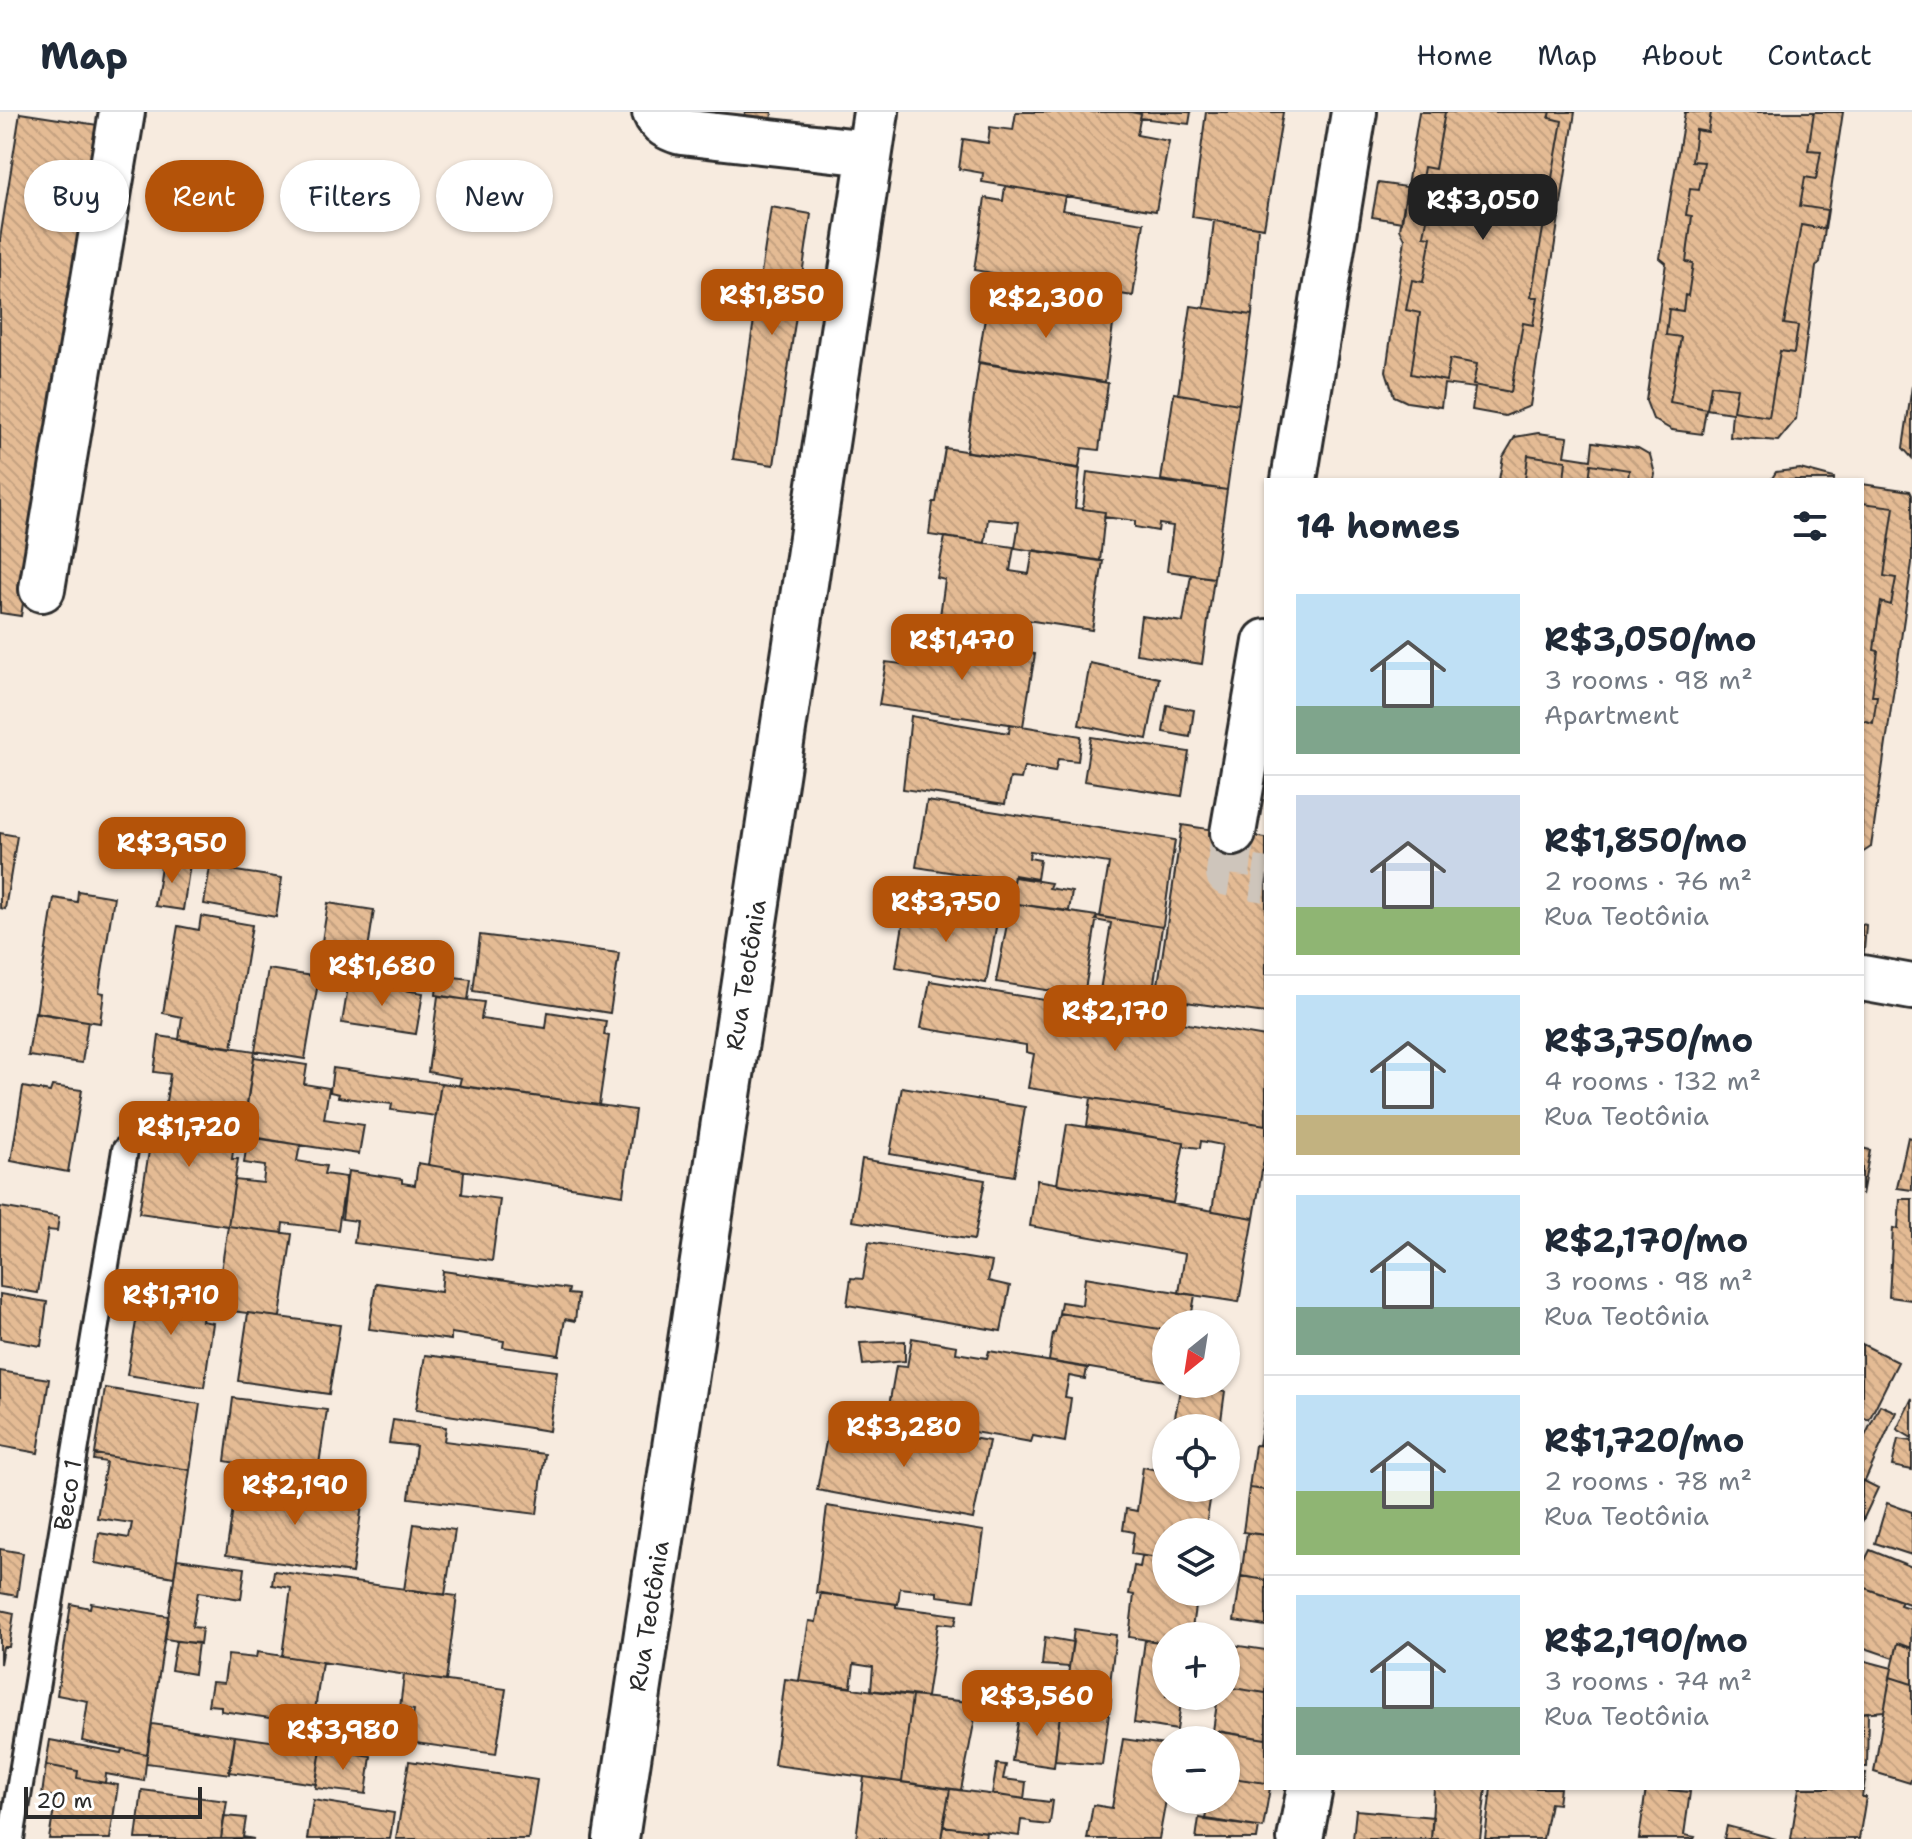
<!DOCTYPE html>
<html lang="en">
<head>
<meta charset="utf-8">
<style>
  body { margin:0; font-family:"Shantell Sans",sans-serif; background:#f2f2f3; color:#1f2937; height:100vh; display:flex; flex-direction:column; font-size:30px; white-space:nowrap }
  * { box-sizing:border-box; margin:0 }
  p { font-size:26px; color:#747a83 }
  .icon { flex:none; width:44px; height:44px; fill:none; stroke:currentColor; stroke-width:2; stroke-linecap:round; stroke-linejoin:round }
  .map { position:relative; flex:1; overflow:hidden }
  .side { position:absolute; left:1264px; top:366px; width:600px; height:1312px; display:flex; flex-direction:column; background:#fff; border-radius:0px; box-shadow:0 2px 6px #0004 }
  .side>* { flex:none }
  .top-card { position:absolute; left:24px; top:48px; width:760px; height:72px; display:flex; gap:16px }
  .needle { width:52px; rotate:210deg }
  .buttons { position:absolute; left:1152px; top:1198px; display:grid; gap:16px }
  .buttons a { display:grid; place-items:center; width:88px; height:88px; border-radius:50%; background:#fff; box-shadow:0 2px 6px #0004; font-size:40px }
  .scale { position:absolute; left:24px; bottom:20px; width:178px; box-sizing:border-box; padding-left:8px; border:4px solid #2b2b2b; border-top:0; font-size:22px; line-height:28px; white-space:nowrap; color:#2b2b2b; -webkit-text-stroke:6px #fff; paint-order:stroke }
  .price { position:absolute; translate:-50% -68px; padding:0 18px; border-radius:16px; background:#b45309; color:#fff; font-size:26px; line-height:52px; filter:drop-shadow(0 2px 4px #0008) }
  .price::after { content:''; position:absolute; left:50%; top:48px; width:24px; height:18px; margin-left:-12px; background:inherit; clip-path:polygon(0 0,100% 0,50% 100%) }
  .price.selected { background:#222; color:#fff }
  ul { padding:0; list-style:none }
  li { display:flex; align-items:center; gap:24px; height:200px; padding:0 32px }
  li+li { border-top:2px solid #e0e1e3 }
  li span { display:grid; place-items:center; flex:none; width:224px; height:160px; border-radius:0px; color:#555 }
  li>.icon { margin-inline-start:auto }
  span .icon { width:96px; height:96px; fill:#fffc; stroke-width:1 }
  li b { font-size:34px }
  h2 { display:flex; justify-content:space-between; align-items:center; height:96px; padding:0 32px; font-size:34px }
  .pill { padding:0 28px; border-radius:36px; background:#fff; box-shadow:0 2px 6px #0004; font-size:28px; line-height:72px }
  .pill.selected { background:#b45309; color:#fff }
  header { display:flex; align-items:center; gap:48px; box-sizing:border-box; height:112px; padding:0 40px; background:#fff; border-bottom:2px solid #e0e1e3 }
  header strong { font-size:38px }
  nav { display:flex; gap:44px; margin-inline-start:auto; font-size:28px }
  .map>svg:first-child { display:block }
  .building { fill:url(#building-back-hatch); stroke:#2b2b2b; stroke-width:2 }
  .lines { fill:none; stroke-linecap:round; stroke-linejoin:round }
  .street-tunnel { stroke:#cec5bb; stroke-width:44; stroke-dasharray:44 22; stroke-linecap:butt }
  .lane-casing { stroke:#2b2b2b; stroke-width:30 }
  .street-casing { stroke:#2b2b2b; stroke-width:50 }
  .lane { stroke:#fff; stroke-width:24 }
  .street { stroke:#fff; stroke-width:44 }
  .labels { text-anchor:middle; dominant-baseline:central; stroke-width:6; stroke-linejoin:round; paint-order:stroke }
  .street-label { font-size:24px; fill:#2b2b2b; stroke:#fff }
</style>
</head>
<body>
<header>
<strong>Map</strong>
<nav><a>Home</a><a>Map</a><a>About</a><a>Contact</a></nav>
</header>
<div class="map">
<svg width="1912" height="1727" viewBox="0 0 1912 1727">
  <defs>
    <pattern id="building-back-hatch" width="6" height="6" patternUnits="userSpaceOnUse" patternTransform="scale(2)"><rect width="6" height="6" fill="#e4bb94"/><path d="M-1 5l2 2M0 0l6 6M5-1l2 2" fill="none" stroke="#c4a180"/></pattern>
  </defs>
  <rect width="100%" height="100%" fill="#f7ebdf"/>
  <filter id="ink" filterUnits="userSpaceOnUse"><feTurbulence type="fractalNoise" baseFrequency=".0125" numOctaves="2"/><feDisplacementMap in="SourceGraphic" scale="16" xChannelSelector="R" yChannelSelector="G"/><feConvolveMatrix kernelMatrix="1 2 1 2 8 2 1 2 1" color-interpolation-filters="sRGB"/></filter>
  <g filter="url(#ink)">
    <path class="building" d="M745 0H772L771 12 744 9Z
      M1016 0H1130L1141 2 1137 23 1169 29 1156 99 982 70 983 61 959 57 963 27 988 31 990 15 1013 18Z
      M1130 0H1191L1189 12 1140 6 1141 2Z
      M1206 0H1283L1264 116 1192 105Z
      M1419 0H1575L1530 294 1505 304 1472 298 1475 276 1444 272 1441 295 1407 290 1394 284 1386 259 1405 127 1400 117Z
      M1445 0H1551L1549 6 1562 9 1531 185H1538L1533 213 1523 211 1511 280 1473 273 1477 252 1450 247 1446 269 1411 262 1420 201 1406 198 1412 168 1423 170 1431 125 1424 124 1433 75 1421 73 1424 55 1435 57Z
      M1685 0H1843L1820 150 1816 155 1796 307 1778 329 1730 325 1732 301 1706 297 1702 322 1672 318 1653 307 1646 289 1666 151 1660 146Z
      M1711 0H1814L1808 38 1821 39 1816 67 1805 65 1800 94 1827 98 1824 117 1801 113 1784 212 1798 214 1794 241 1780 239 1769 305 1733 299 1737 276 1711 273 1707 297 1670 290 1681 225 1666 223 1669 197 1683 199 1685 183 1688 184 1693 151 1686 150 1692 104 1686 103 1690 77 1699 78 1704 50 1692 49 1696 18 1708 20Z
      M20 1 98 13 21 504 0 501V127Z
      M1378 71 1407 75 1402 110 1372 105Z
      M1005 74 1065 84 1062 98 1144 111 1133 184 974 158 985 86 1003 89Z
      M771 95 811 102 774 353 733 347Z
      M1214 109 1258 115 1252 203 1204 196Z
      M988 187 1114 206 1105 270 978 250Z
      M1191 194 1252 203 1239 292 1178 282Z
      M979 251 1108 271 1099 338 1082 336 1079 356 966 340Z
      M1912 274V346L1903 336Z
      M1174 281 1239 292 1227 378 1161 368Z
      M1538 321 1568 325 1565 344 1591 348 1593 330 1638 336 1650 343 1655 362 1654 368H1499L1503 345 1515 325Z
      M945 336 1080 357 1075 396 1105 400 1100 449 1015 436 1019 410 988 407 985 431 929 423 933 390H936Z
      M1528 343 1566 349 1564 368H1525Z
      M1591 352 1629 358 1628 368H1589Z
      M1800 357 1834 366V368H1771L1776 360Z
      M1087 360 1227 378 1214 466 1167 459 1173 414 1159 412 1158 419 1135 415V409L1104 405 1105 400 1083 397Z
      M1862 372 1910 379 1912 383V451L1871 735 1862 741Z
      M1862 391 1894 395 1884 464 1896 466 1891 493 1881 490 1878 507 1874 538 1878 539 1872 584H1877L1873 611 1862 608Z
      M945 425 1014 435 1010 459 1029 462 1033 438 1103 449 1092 518 1007 505 1003 521 939 511 945 468 937 466Z
      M1191 463 1214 466 1202 552 1136 542 1141 504 1183 510Z
      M924 523 1035 542 1023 614 879 593 886 550 918 554Z
      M1090 551 1159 566 1147 627 1079 613Z
      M1167 593 1194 598 1190 625 1163 620Z
      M911 604 1009 621 1010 612 1081 624 1078 649 1058 647 1055 660 1024 655 1021 667 1010 666 1005 692 903 677Z
      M1091 625 1189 640 1182 684 1084 669Z
      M927 689 1175 728 1163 813 1162 815 1100 805 1109 751 1030 739 1029 746 1040 748 1037 767 1014 763 1013 770 916 755Z
      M1182 713 1266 726V901L1156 886Z
      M0 721 17 724 5 797 0 796Z
      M162 747 190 752 183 798 155 794Z
      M210 755 282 766 276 805 204 792Z
      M1014 765 1051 771 1049 776 1072 780 1069 799 1003 790 1008 769 1013 770Z
      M78 779 114 785 99 880 104 881 100 911 36 901 54 786 77 790Z
      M328 791 374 798 366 850 320 842Z
      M1011 791 1097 804 1084 884 996 870Z
      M906 794 997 810 986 871 896 855Z
      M201 804 252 813 232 936 179 928 182 905 163 901 178 814 199 818Z
      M1097 804 1162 815 1149 906 1097 897 1111 811 1095 808Z
      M1862 812 1866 813 1862 864Z
      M480 823 619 841 610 901 473 879Z
      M268 857 319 865 305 947 255 939Z
      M438 863 471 867 468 888 436 883Z
      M349 869 423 881 416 922 342 911Z
      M930 869 1266 925V1013L1028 976 1034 942 1026 940V933L921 916Z
      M438 884 484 890 481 907 546 916 548 900 606 909 604 923 609 924 599 993 459 974 461 966 428 960Z
      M35 900 88 909 82 951 28 944Z
      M159 924 255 939 247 994 228 993 226 1013 164 1003 170 962 154 960Z
      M254 945 307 953 304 972 329 976 324 1007 364 1013 359 1042 242 1024Z
      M333 956 441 971 436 1004 391 998 392 992 338 985 339 982 330 980Z
      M441 971 635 998 623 1083 428 1053Z
      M52 974 82 978 68 1060 11 1049 23 975 50 980Z
      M902 975 1025 995 1014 1064 890 1042Z
      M1091 986 1266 1013V1035L1254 1106 1212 1099 1222 1033 1201 1029 1200 1036 1184 1034V1030L1087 1014Z
      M147 1000 236 1014 232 1047H238L228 1114 139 1101 150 1033H142Z
      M1067 1012 1184 1030 1173 1091 1057 1072Z
      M248 1024 300 1033 297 1049 326 1054 324 1062 346 1065 338 1118 283 1111 282 1121 228 1114 235 1068 263 1071 265 1054 244 1051Z
      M1908 1025 1912 1026V1078L1897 1076Z
      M1862 1036 1870 1038 1862 1083Z
      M862 1047 985 1068 974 1128 852 1109Z
      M418 1051 464 1059 462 1082 500 1087 492 1149 354 1131 357 1109 342 1107 348 1059 402 1067V1071L415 1073Z
      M1037 1068 1254 1106 1239 1190 1179 1181 1185 1142 1030 1114Z
      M1900 1087H1912V1188L1889 1185 1893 1116 1898 1117Z
      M0 1095 59 1105 57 1119 48 1118 38 1181 0 1175Z
      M228 1114 292 1122 280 1205 215 1197Z
      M869 1130 992 1150 988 1169 1010 1174 1001 1219 847 1193 851 1166 863 1167Z
      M443 1159 569 1177 568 1182 578 1183 575 1209 565 1207 559 1243 503 1235 504 1229 451 1221V1228L369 1217 376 1171 441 1180Z
      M1085 1165 1195 1183 1190 1212H1166V1218L1059 1201 1061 1190 1082 1193Z
      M146 1171 206 1181 202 1209 213 1211 204 1275 127 1263 138 1198H142Z
      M0 1182 47 1190 41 1234 0 1227Z
      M248 1201 340 1213 329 1282 238 1269Z
      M1059 1201 1166 1218V1269L1049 1249 1053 1221H1055Z
      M912 1226 957 1234 956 1241 987 1246 989 1239 1087 1256 1085 1267 1069 1264 1065 1285 1071 1286 1065 1330 1033 1324 1031 1330 887 1305 896 1254 907 1255Z
      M905 1229V1249L863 1253 860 1231Z
      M1862 1232 1898 1250 1869 1308 1862 1305Z
      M425 1243 557 1259 549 1319 416 1298Z
      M0 1259 49 1267 38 1341 0 1334Z
      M1181 1272 1225 1279 1220 1316H1173Z
      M105 1276 200 1292 190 1358 95 1342Z
      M233 1286 327 1298 317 1366 240 1355 241 1352 225 1349Z
      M1912 1286V1326L1897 1317Z
      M1266 1292V1334L1259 1333Z
      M1880 1293 1896 1300 1865 1369 1862 1368V1322L1865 1324Z
      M393 1308 446 1315 444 1329 545 1342 537 1402 409 1386 416 1334 389 1331Z
      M830 1308 941 1329 943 1321 989 1329 973 1407 817 1378Z
      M1898 1327 1912 1329V1358L1892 1354Z
      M1255 1333 1266 1334V1378L1249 1376Z
      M95 1342 190 1358 174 1465 95 1451 99 1421 129 1426 132 1411 97 1406 106 1350 94 1348Z
      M1143 1355 1166 1360V1376H1212L1205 1420H1166V1447L1131 1442 1134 1420 1123 1418 1126 1397 1137 1399Z
      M1862 1368 1878 1376 1862 1410Z
      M237 1370 363 1387 352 1461 226 1443Z
      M1249 1376 1266 1378V1423L1243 1420Z
      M1887 1391 1912 1400V1443L1875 1431Z
      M827 1394 984 1419 974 1489 937 1484V1480L900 1476 898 1492 816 1481Z
      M414 1412 455 1418 445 1483 404 1478Z
      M1247 1421 1266 1423V1468L1241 1464Z
      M0 1437 23 1441 17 1484 0 1481Z
      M1870 1438 1912 1455V1493L1862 1475V1454Z
      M1142 1444 1166 1447V1480H1197L1191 1524H1166V1531L1129 1525 1134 1483 1129 1482 1134 1454 1140 1455Z
      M177 1447 245 1456 241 1487 198 1480 192 1515 202 1516 200 1532 165 1527Z
      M274 1459 457 1484 446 1569 282 1544 291 1476 272 1473Z
      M1241 1464 1266 1468V1514L1234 1509Z
      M1862 1475 1902 1489 1900 1493 1912 1497 1911 1536 1898 1531 1894 1546 1862 1535Z
      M821 1481 896 1492V1495L957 1503 955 1513 938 1511 927 1585 871 1578 873 1555 854 1552 851 1575 799 1569 809 1509 816 1510Z
      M91 1491 168 1504 147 1642 82 1629 88 1589 57 1583 71 1492 90 1496Z
      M0 1498 14 1501 9 1535H3L0 1552Z
      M1074 1517 1116 1523 1108 1587H1111L1102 1653 1055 1649 1060 1602 1063 1603Z
      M1045 1525 1073 1530 1069 1555 1042 1553Z
      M1145 1528 1166 1531V1584H1182L1177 1618 1134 1611Z
      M176 1529 198 1531 194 1562 171 1558Z
      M1898 1531 1912 1536V1572L1890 1565Z
      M1226 1532 1266 1538V1581L1226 1575Z
      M257 1540 322 1550 313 1612 221 1599V1594L208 1593 212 1570 224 1571 228 1543 256 1546Z
      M1862 1548 1892 1556 1884 1599 1862 1601Z
      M404 1563 506 1577 496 1642 408 1630 414 1598 400 1596Z
      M1890 1565 1912 1572V1664L1910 1671 1874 1660Z
      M785 1567 912 1584 902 1670 774 1653Z
      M1226 1575 1266 1581V1627L1213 1619 1218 1584H1226Z
      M912 1584 978 1591 961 1678 902 1670Z
      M1020 1597 1060 1602 1054 1655 1012 1649Z
      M1868 1600 1867 1655H1862V1601Z
      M152 1612 235 1624 230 1662 146 1651Z
      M1218 1619 1266 1627V1671L1226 1665V1628H1217Z
      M235 1624 321 1636 316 1672 229 1660Z
      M1123 1627 1166 1633V1688L1159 1727H1087L1093 1693 1112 1696Z
      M50 1628 121 1641 122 1637 147 1642 144 1669 106 1662 105 1671 77 1666 78 1659 46 1653Z
      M321 1636 371 1644 366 1682 315 1676Z
      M409 1649 537 1668 528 1727H396Z
      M997 1652 1006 1653 1003 1667 1026 1670 1024 1687 992 1682Z
      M46 1653 78 1659 77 1666 118 1673 110 1727H49L56 1685 42 1683Z
      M1862 1661H1866L1862 1685H1866L1859 1727H1791L1799 1676H1862Z
      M864 1665 950 1677 941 1727H856Z
      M1226 1665 1266 1671V1676H1270L1263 1716 1205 1708 1208 1688H1226Z
      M1434 1676H1486L1480 1727H1431Z
      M1491 1676H1560L1558 1692 1550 1691 1543 1727H1485Z
      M1646 1676 1690 1680 1684 1723 1695 1725 1694 1727H1639Z
      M950 1677 1050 1690V1688L1053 1689 1050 1711 1049 1713 1031 1711 1030 1709 1021 1708 1019 1724 943 1714Z
      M142 1678 227 1689 221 1727H136Z
      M313 1688 394 1701 390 1727H307Z
      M1356 1698 1433 1705 1431 1727H1353Z
      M224 1704 246 1706 243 1725 254 1727H221Z
      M1199 1706 1259 1715 1257 1727H1196Z
      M943 1714 986 1720 985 1727H941Z
      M1727 1714 1776 1727H1724Z"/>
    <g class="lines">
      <path class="street-tunnel" d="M1233 721 1228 762 1266 768"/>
      <defs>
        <path id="lane" d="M11 1727 125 1038"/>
        <path id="street" d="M655 0C660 12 669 16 681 20L869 41
          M1294 368 1354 0
          M42 477 122 0
          M1233 721 1266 530
          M1862 866 1912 875
          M616 1727 876 0
          M1300 1727 1310 1676"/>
      </defs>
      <use href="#lane" class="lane-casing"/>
      <use href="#street" class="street-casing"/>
      <use href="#lane" class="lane"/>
      <use href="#street" class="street"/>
    </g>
  </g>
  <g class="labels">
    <g class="street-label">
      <text transform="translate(746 863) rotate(-81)">Rua Teotônia</text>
      <text transform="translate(68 1383) rotate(-81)">Beco 1</text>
      <text transform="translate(649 1504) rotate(-81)">Rua Teotônia</text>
    </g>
  </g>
</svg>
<div class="buttons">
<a><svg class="needle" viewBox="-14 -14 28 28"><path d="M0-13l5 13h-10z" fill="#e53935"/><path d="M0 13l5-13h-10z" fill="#747a83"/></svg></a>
<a><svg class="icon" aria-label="locate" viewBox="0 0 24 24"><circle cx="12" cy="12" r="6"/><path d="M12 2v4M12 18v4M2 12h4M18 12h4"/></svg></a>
<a><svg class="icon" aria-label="layers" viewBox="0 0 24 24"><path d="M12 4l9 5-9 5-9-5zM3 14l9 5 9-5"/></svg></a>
<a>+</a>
<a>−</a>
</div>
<div class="scale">20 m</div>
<b class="price selected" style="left:1483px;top:130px">R$3,050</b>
<b class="price" style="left:772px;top:225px">R$1,850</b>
<b class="price" style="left:1046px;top:228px">R$2,300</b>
<b class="price" style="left:962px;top:570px">R$1,470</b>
<b class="price" style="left:172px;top:773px">R$3,950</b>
<b class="price" style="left:946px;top:832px">R$3,750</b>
<b class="price" style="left:382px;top:896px">R$1,680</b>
<b class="price" style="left:1115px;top:941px">R$2,170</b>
<b class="price" style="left:189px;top:1057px">R$1,720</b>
<b class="price" style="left:171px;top:1225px">R$1,710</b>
<b class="price" style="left:904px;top:1357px">R$3,280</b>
<b class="price" style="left:295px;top:1415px">R$2,190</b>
<b class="price" style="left:1037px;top:1626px">R$3,560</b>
<b class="price" style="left:343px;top:1660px">R$3,980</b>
<div class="top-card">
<a class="pill">Buy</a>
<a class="pill selected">Rent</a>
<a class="pill">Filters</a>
<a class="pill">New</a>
</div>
<section class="side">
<h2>14 homes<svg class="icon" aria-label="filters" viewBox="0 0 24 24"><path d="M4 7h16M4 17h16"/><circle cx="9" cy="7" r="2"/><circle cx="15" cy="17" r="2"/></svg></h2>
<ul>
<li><span style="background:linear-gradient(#bfe0f5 70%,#7fa58c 0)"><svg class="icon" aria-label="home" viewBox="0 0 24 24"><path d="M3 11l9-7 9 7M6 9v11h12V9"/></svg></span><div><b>R$3,050/mo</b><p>3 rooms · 98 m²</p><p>Apartment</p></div></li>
<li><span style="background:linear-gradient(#c9d6e8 70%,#8fb573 0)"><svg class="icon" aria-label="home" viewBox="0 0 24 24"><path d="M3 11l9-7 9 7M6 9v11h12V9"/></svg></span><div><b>R$1,850/mo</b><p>2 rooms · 76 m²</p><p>Rua Teotônia</p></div></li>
<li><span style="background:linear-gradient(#bfe0f5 75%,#c2b280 0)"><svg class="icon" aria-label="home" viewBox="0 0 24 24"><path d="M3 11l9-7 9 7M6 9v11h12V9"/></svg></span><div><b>R$3,750/mo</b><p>4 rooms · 132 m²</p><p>Rua Teotônia</p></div></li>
<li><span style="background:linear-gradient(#bfe0f5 70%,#7fa58c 0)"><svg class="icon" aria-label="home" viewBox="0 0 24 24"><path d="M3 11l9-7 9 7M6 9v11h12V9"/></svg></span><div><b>R$2,170/mo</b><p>3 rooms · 98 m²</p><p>Rua Teotônia</p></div></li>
<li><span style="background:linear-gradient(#bfe0f5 60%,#8fb573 0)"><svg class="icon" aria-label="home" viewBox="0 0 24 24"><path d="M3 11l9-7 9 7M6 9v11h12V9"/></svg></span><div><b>R$1,720/mo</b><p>2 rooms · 78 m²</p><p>Rua Teotônia</p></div></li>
<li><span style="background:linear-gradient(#bfe0f5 70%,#7fa58c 0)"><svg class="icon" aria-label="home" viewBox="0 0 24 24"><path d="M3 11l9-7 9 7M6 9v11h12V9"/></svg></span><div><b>R$2,190/mo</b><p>3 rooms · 74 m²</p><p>Rua Teotônia</p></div></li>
</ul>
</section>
</div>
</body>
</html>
